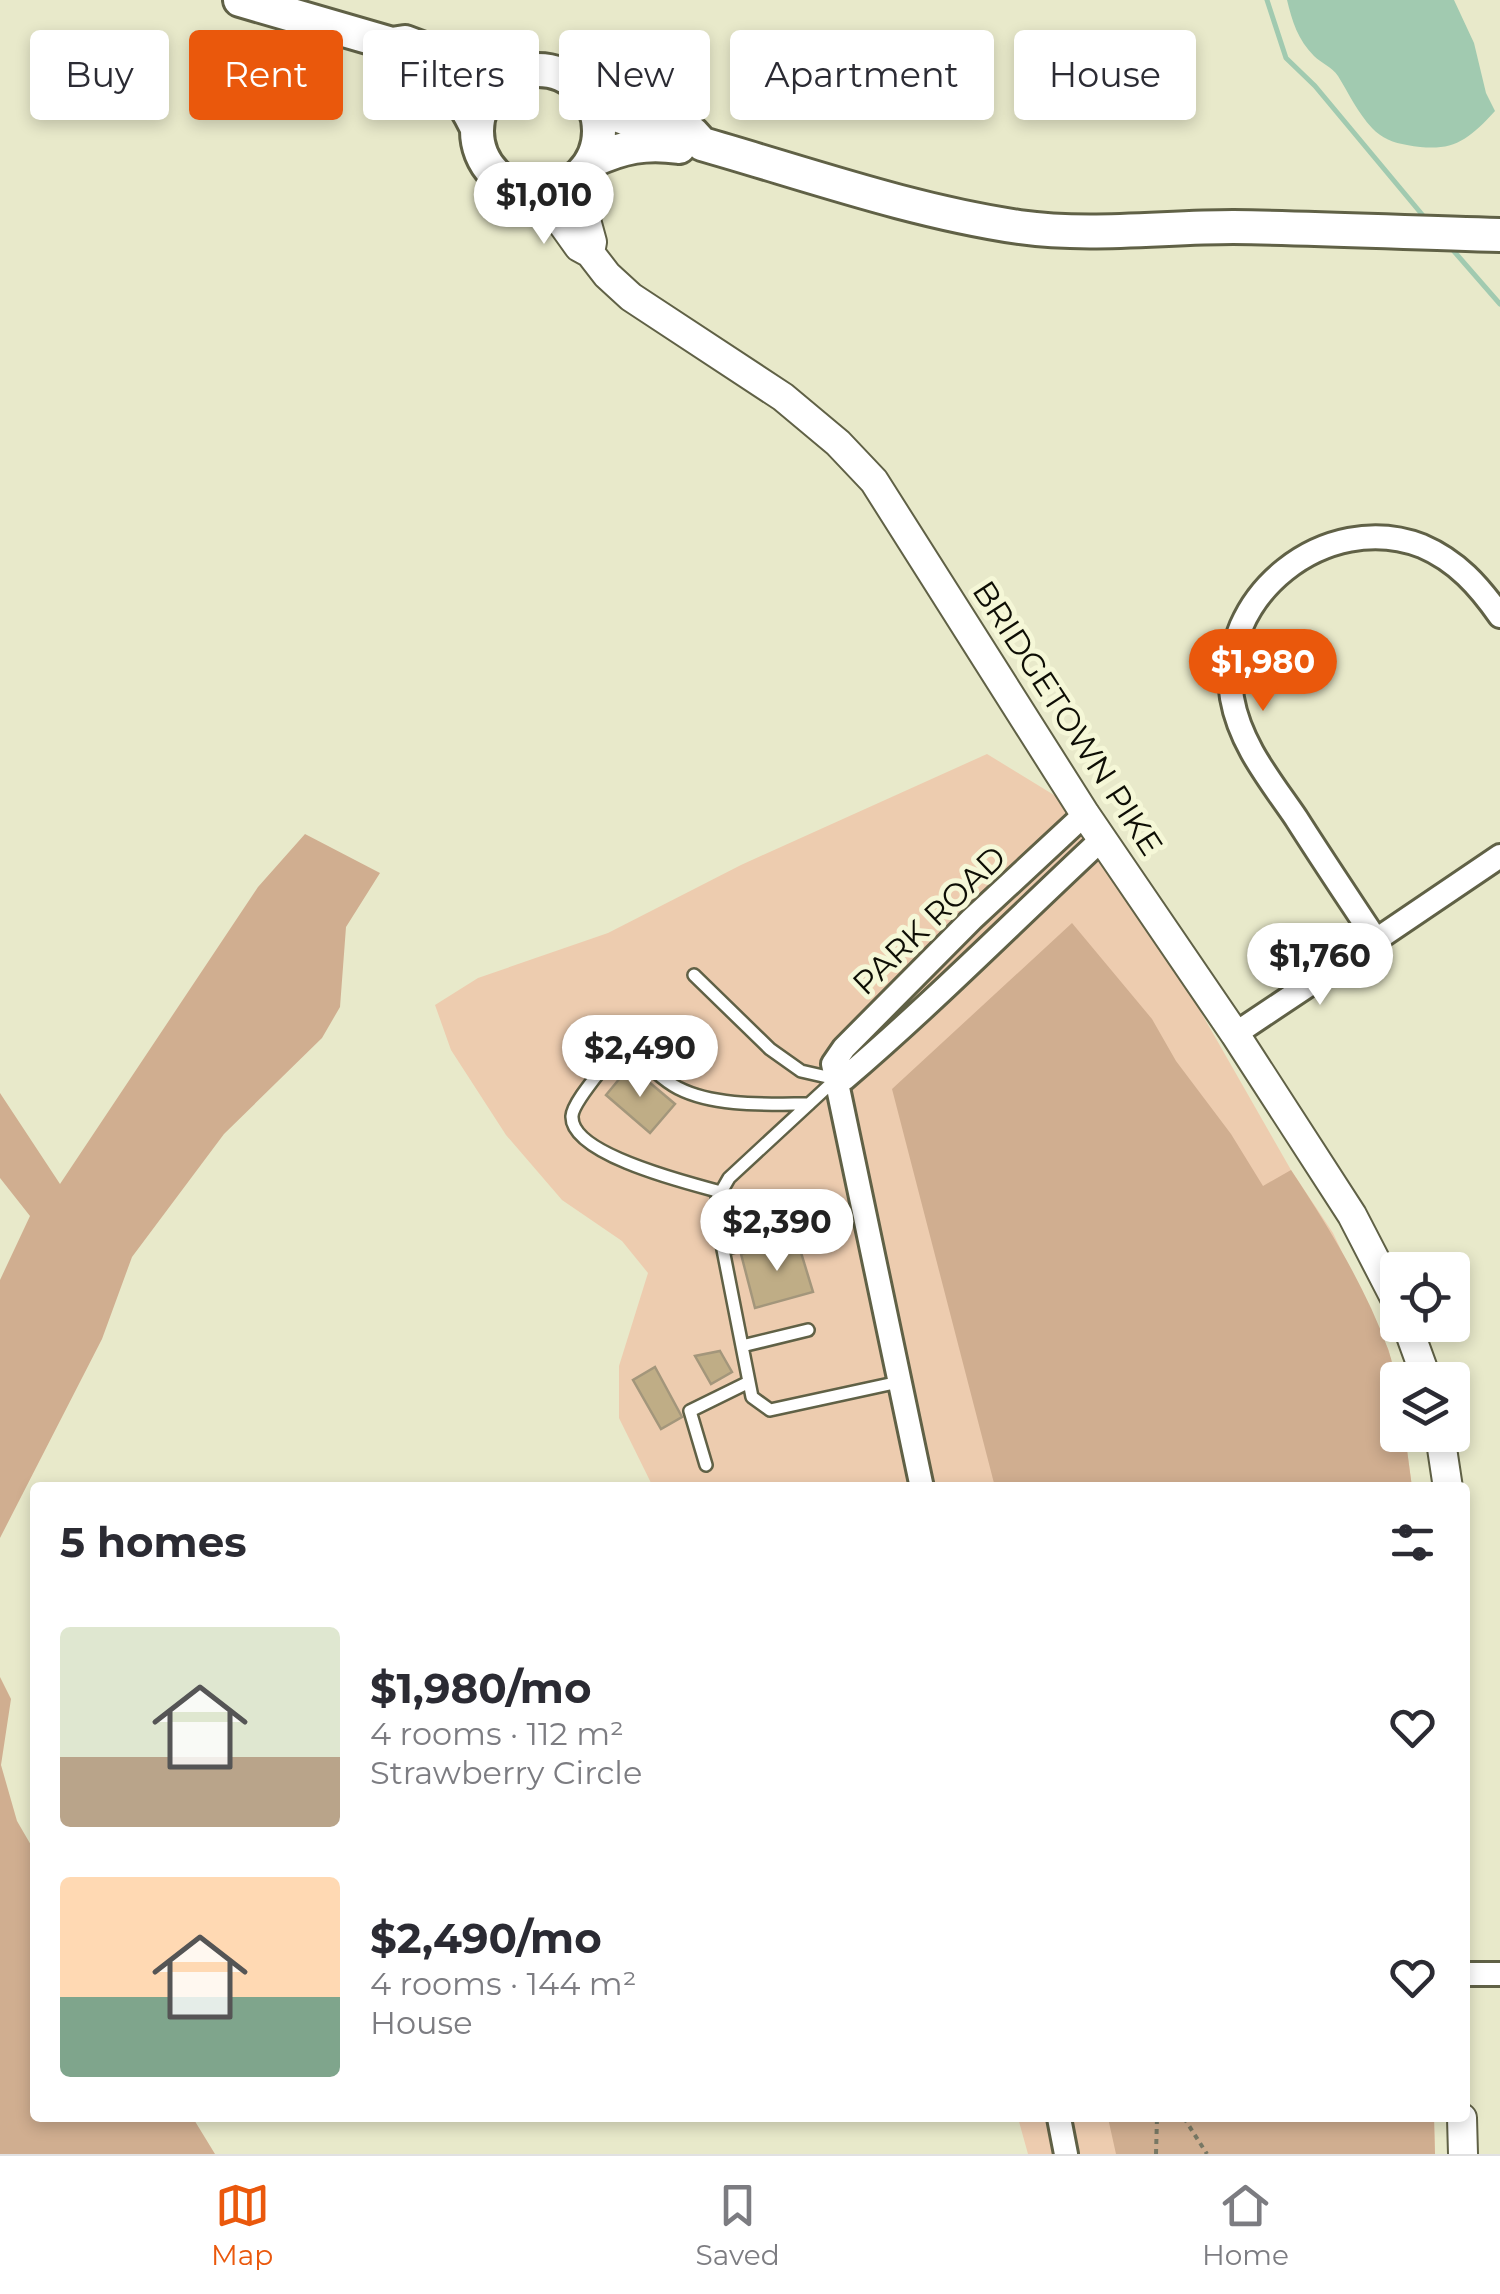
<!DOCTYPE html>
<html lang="en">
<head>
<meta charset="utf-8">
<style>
  body { margin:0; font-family:Montserrat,sans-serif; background:#f2f2f3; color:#2b2b33; height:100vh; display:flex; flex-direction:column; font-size:38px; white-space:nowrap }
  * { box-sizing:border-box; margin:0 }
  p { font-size:32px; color:#7c7c81 }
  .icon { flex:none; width:55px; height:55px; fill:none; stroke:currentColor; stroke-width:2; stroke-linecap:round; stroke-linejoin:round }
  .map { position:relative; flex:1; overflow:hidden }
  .sheet { position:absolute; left:30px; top:1482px; width:1440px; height:640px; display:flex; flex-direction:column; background:#fff; border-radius:10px; box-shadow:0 5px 15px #0003 }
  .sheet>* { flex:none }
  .banner { position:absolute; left:30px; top:30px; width:1440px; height:90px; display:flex; gap:20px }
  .controls { position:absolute; left:1380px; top:1252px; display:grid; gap:20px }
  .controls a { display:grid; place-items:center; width:90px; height:90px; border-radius:10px; background:#fff; box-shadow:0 5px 15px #0003; font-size:50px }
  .price { position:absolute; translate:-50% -85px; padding:0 22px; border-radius:35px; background:#fff; color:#222; font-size:32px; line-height:65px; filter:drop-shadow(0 2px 5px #0008) }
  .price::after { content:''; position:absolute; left:50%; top:60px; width:30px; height:22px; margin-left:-15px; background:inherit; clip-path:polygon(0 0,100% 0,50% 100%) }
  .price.active { background:#ea580c; color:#fff }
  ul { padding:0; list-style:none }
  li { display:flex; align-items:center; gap:30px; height:250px; padding:0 30px }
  li span { display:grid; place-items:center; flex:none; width:280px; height:200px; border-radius:10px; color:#555 }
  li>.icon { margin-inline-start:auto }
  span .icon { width:120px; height:120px; fill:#fffc; stroke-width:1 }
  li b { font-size:42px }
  h2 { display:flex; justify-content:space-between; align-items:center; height:120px; padding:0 30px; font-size:42px }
  .pill { padding:0 35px; border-radius:10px; background:#fff; box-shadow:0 5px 15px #0003; font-size:35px; line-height:90px }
  .pill.active { background:#ea580c; color:#fff }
  .menu { display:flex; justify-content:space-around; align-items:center; height:140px; border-top:2px solid #e1e1e2; background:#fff; font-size:28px; color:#7c7c81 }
  .menu a { display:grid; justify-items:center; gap:5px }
  .menu .active { color:#ea580c }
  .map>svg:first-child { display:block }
  .green { fill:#edccaf }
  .forest { fill:#d0ae90 }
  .water { fill:#a1cab0 }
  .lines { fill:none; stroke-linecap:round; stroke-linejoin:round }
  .stream { stroke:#a1cab0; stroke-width:5 }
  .building { fill:#bfad86; stroke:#a3967b; stroke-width:2.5 }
  .service-casing { stroke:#606146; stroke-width:16 }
  .minor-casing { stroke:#606146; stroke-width:28 }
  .tertiary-casing { stroke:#606146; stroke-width:32 }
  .secondary-casing { stroke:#606146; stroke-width:38 }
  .path { stroke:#787864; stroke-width:4; stroke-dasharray:5 5; stroke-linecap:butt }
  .service { stroke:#fff; stroke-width:11 }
  .minor { stroke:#fff; stroke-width:22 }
  .tertiary { stroke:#fff; stroke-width:28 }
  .secondary { stroke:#fff; stroke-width:32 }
  .labels { text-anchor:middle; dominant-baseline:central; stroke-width:10; stroke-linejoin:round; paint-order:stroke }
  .street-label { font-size:32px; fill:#0e0e05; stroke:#f5f7d7 }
</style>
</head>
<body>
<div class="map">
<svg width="1500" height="2154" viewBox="0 0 1500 2154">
  <rect width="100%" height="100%" fill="#e8e9ca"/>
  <path class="green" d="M987 754 1085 814 1102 839 1291 1170 1333 1233 1389 1351 1397 1395 1398 1435H1405L1412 1487H653L619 1418V1366L648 1273 622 1241 562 1200 506 1135 451 1050 435 1005 478 978 608 933 741 865Z
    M1018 2118H1434L1435 2154H1028Z"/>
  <path class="forest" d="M305 834 380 873 346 927 340 1007 322 1038 224 1134 132 1257 102 1339 0 1538V1280L30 1216 0 1178V1093L60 1184 258 887Z
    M1072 923 1152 1019 1176 1061 1231 1134 1263 1186 1291 1170C1328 1226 1365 1286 1388 1349 1398 1377 1398 1407 1398 1435H1405L1412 1487H995L892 1089Z
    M0 1677 11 1699 1 1765 17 1821 35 1852V2118H193L215 2154H0Z
    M1108 2118H1434L1435 2154H1116Z"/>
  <path class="water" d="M1287 0H1454L1474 43 1486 93 1495 111C1466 143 1450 153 1407 145 1394 143 1381 138 1372 128 1358 113 1349 94 1338 76 1332 67 1321 63 1314 56 1298 40 1292 21 1287 0Z"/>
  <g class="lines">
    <path class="stream" d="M1267 0 1286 58 1315 86 1425 218
      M1452 249 1500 304"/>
  </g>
  <path class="building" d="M630 1066 675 1104 650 1133 606 1095Z
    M796 1236 813 1292 755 1308 741 1254 789 1242Z
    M720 1351 732 1372 711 1384 695 1356Z
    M655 1367 682 1417 661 1429 633 1380Z"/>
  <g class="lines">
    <defs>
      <path id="service" d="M694 975 770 1049 801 1071 836 1079
        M836 1079 729 1178 717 1199V1219L752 1397 770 1410 899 1382
        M721 1192C692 1184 570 1155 572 1116 573 1102 602 1070 611 1057 647 1051 650 1074 678 1088 715 1107 768 1104 809 1104
        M723 1249 787 1233
        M742 1346 808 1330
        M706 1465 690 1411 749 1382"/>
      <path id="minor" d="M1500 616C1479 586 1457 561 1422 546 1326 509 1216 596 1232 698 1240 744 1270 780 1296 818 1322 859 1349 899 1376 940L1500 856
        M1235 1034 1376 940
        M836 1079H844C933 1003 1016 919 1102 839
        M922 1488 833 1064 844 1048 972 919 1085 814
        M1465 1974H1500
        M1059 2118 1066 2154"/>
      <path id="tertiary" d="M584 172 583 209 592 242 590 253
        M535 192 549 205 579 247 590 253 607 275 631 297 783 397 838 443 874 481 1085 814 1235 1034 1352 1215 1398 1304
        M1407 1325 1427 1380
        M1440 1435 1448 1488
        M1462 2118 1463 2154"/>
      <path id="secondary" d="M240 0 392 44 405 42 464 64 515 74
        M415 61C448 76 461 96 477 128
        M477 131a61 61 0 1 1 122 0a61 61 0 1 1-122 0Z
        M595 107 627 119 692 133 702 144C807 174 911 211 1019 227 1089 237 1163 227 1233 227 1322 228 1411 233 1500 235
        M592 161C622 147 646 142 679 147"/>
    </defs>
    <use href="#service" class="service-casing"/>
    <use href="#minor" class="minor-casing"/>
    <use href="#tertiary" class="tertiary-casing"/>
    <use href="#secondary" class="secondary-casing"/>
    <path class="path" d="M469 153 483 178 513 200
      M1184 2118 1207 2154
      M1156 2154 1157 2118"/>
    <use href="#service" class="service"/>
    <use href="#minor" class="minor"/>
    <use href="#tertiary" class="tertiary"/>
    <use href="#secondary" class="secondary"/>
  </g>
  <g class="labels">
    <g class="street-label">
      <text transform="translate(1068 718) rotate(57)">BRIDGETOWN PIKE</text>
      <text transform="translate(929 920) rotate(-44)">PARK ROAD</text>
    </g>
  </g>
</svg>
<div class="controls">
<a><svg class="icon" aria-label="locate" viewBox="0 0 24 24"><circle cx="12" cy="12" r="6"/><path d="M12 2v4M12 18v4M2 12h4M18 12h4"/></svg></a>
<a><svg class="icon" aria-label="layers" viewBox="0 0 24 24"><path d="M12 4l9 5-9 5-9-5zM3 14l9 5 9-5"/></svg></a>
</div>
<b class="price" style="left:544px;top:247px">$1,010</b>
<b class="price active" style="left:1263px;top:714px">$1,980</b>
<b class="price" style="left:1320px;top:1008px">$1,760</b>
<b class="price" style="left:640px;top:1100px">$2,490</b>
<b class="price" style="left:777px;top:1274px">$2,390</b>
<div class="banner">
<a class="pill">Buy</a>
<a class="pill active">Rent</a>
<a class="pill">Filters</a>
<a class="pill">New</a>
<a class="pill">Apartment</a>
<a class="pill">House</a>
</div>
<section class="sheet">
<h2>5 homes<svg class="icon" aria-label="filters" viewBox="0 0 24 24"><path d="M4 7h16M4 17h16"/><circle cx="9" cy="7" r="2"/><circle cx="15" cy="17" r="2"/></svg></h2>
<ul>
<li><span style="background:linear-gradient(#dfe7d0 65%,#b9a48a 0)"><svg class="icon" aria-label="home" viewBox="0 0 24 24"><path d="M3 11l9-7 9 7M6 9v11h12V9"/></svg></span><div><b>$1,980/mo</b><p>4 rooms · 112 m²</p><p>Strawberry Circle</p></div><svg class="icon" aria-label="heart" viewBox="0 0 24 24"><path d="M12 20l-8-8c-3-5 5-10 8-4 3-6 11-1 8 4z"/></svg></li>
<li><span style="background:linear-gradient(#ffd9b3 60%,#7fa58c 0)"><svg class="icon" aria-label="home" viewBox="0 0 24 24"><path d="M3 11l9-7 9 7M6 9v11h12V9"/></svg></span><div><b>$2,490/mo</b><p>4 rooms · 144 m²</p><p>House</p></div><svg class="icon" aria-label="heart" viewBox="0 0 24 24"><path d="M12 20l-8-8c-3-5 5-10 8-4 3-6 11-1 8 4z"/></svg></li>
</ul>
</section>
</div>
<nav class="menu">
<a class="active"><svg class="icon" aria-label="map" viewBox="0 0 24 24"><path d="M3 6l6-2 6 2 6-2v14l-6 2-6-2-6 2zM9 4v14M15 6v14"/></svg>Map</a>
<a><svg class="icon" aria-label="saved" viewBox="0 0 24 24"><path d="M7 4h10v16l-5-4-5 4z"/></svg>Saved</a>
<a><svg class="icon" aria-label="home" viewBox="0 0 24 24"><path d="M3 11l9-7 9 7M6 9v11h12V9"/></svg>Home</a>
</nav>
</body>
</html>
